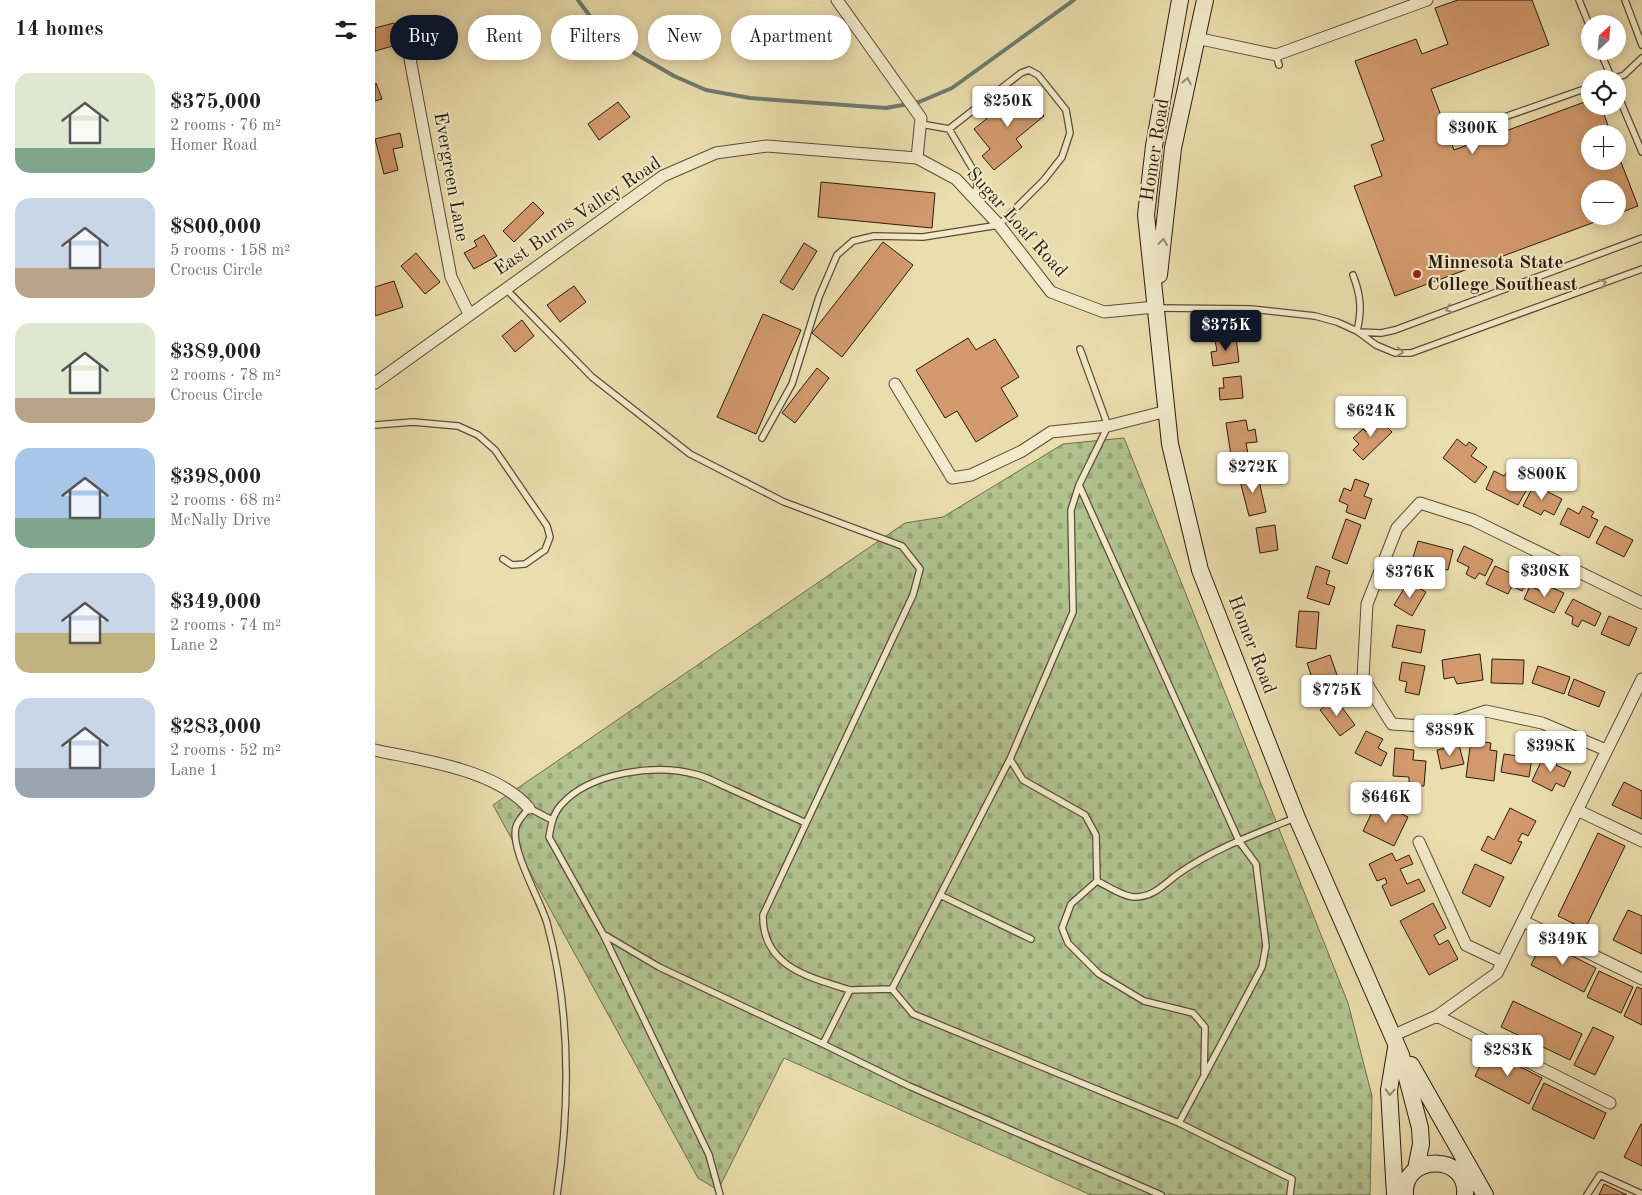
<!DOCTYPE html>
<html lang="en">
<head>
<meta charset="utf-8">
<style>
  body { margin:0; font-family:"Old Standard TT",serif; background:#f2f2f2; color:#202124; height:100vh; display:flex; flex-direction:column; font-size:19px; white-space:nowrap }
  * { box-sizing:border-box; margin:0 }
  p { font-size:16px; color:#757577 }
  .icon { flex:none; width:28px; height:28px; fill:none; stroke:currentColor; stroke-width:2; stroke-linecap:round; stroke-linejoin:round }
  .map { position:relative; flex:1; overflow:hidden }
  .drawer { display:flex; flex-direction:column; background:#fff; width:375px }
  .drawer>* { flex:none }
  .banner { position:absolute; left:15px; top:15px; width:475px; height:45px; display:flex; gap:10px }
  .needle { width:32px; rotate:26deg }
  .buttons { position:absolute; left:1206px; top:15px; display:grid; gap:10px }
  .buttons a { display:grid; place-items:center; width:45px; height:45px; border-radius:50%; background:#fff; box-shadow:0 2px 12px #0003; font-size:25px }
  .price { position:absolute; translate:-50% -42px; padding:0 11px; border-radius:5px; background:#fff; color:#222; font-size:16px; line-height:32px; filter:drop-shadow(0 1px 2px #0008) }
  .price::after { content:''; position:absolute; left:50%; top:30px; width:15px; height:11px; margin-left:-8px; background:inherit; clip-path:polygon(0 0,100% 0,50% 100%) }
  .price.current { background:#111827; color:#fff }
  ul { padding:0; list-style:none }
  li { display:flex; align-items:center; gap:15px; height:125px; padding:0 15px }
  li span { display:grid; place-items:center; flex:none; width:140px; height:100px; border-radius:15px; color:#555 }
  li>.icon { margin-inline-start:auto }
  span .icon { width:60px; height:60px; fill:#fffc; stroke-width:1 }
  li b { font-size:21px }
  h2 { display:flex; justify-content:space-between; align-items:center; height:60px; padding:0 15px; font-size:21px }
  .pill { padding:0 18px; border-radius:22px; background:#fff; box-shadow:0 2px 12px #0003; font-size:18px; line-height:45px }
  .pill.current { background:#111827; color:#fff }
  main { display:flex; flex:1; min-height:0 }
  .map>svg:first-child { display:block }
  .cemetery { fill:url(#cemetery-stones); stroke:#6e6e4e }
  .lines { fill:none; stroke-linecap:round; stroke-linejoin:round }
  .stream { stroke:#6d7b6f; stroke-width:4 }
  .building { fill:#d29a6d; stroke:#2b1b0e }
  .lane-casing { stroke:#5b4c36; stroke-width:8 }
  .street-casing { stroke:#5b4c36; stroke-width:13 }
  .secondary-casing { stroke:#2b1b0e; stroke-width:18 }
  .lane { stroke:#f2eaca; stroke-width:5.5 }
  .street { stroke:#f2eaca; stroke-width:11 }
  .secondary { stroke:#f2eaca; stroke-width:16 }
  .oneway { stroke:#988d75 }
  .poi-dot { fill:#8f2418; stroke:#f2eaca; stroke-width:2 }
  .labels { text-anchor:middle; dominant-baseline:central; stroke-width:4; stroke-linejoin:round; paint-order:stroke }
  .street-label { font-size:19px; fill:#2b1b0e; stroke:#f2eaca }
  .poi-label { font-size:19px; font-weight:bold; fill:#2b1b0e; stroke:#f2eaca; text-anchor:start }
</style>
</head>
<body>
<main>
<section class="drawer">
<h2>14 homes<svg class="icon" aria-label="filters" viewBox="0 0 24 24"><path d="M4 7h16M4 17h16"/><circle cx="9" cy="7" r="2"/><circle cx="15" cy="17" r="2"/></svg></h2>
<ul>
<li><span style="background:linear-gradient(#dfe7d0 75%,#7fa58c 0)"><svg class="icon" aria-label="home" viewBox="0 0 24 24"><path d="M3 11l9-7 9 7M6 9v11h12V9"/></svg></span><div><b>$375,000</b><p>2 rooms · 76 m²</p><p>Homer Road</p></div></li>
<li><span style="background:linear-gradient(#c9d6e8 70%,#b9a48a 0)"><svg class="icon" aria-label="home" viewBox="0 0 24 24"><path d="M3 11l9-7 9 7M6 9v11h12V9"/></svg></span><div><b>$800,000</b><p>5 rooms · 158 m²</p><p>Crocus Circle</p></div></li>
<li><span style="background:linear-gradient(#dfe7d0 75%,#b9a48a 0)"><svg class="icon" aria-label="home" viewBox="0 0 24 24"><path d="M3 11l9-7 9 7M6 9v11h12V9"/></svg></span><div><b>$389,000</b><p>2 rooms · 78 m²</p><p>Crocus Circle</p></div></li>
<li><span style="background:linear-gradient(#a9c7e8 70%,#7fa58c 0)"><svg class="icon" aria-label="home" viewBox="0 0 24 24"><path d="M3 11l9-7 9 7M6 9v11h12V9"/></svg></span><div><b>$398,000</b><p>2 rooms · 68 m²</p><p>McNally Drive</p></div></li>
<li><span style="background:linear-gradient(#c9d6e8 60%,#c2b280 0)"><svg class="icon" aria-label="home" viewBox="0 0 24 24"><path d="M3 11l9-7 9 7M6 9v11h12V9"/></svg></span><div><b>$349,000</b><p>2 rooms · 74 m²</p><p>Lane 2</p></div></li>
<li><span style="background:linear-gradient(#c9d6e8 70%,#9aa5b1 0)"><svg class="icon" aria-label="home" viewBox="0 0 24 24"><path d="M3 11l9-7 9 7M6 9v11h12V9"/></svg></span><div><b>$283,000</b><p>2 rooms · 52 m²</p><p>Lane 1</p></div></li>
</ul>
</section>
<div class="map">
<svg width="1267" height="1195" viewBox="0 0 1267 1195">
  <defs>
    <pattern id="cemetery-stones" width="16" height="16" patternUnits="userSpaceOnUse" patternTransform="scale(1.25)"><rect width="16" height="16" fill="#b1c28f"/><path d="M2 7V4a2 2 0 0 1 4 0v3zM10 15v-3a2 2 0 0 1 4 0v3z" fill="#98a67a"/></pattern>
  </defs>
  <rect width="100%" height="100%" fill="#ebdeae"/>
  <filter id="stains"><feTurbulence type="fractalNoise" baseFrequency=".004" numOctaves="4"/><feColorMatrix values="0 0 0 0 .2 0 0 0 0 .09 0 0 0 0 .02 0 0 0 .5 -.17"/></filter>
  <radialGradient id="worn" r=".72"><stop offset=".6" stop-color="#630" stop-opacity="0"/><stop offset="1" stop-color="#630" stop-opacity=".3"/></radialGradient>
  <path class="cemetery" d="M749 438 973 1003 997 1096 995 1195H716L409 1058 343 1190 323 1178 118 805 530 523 568 517 688 444Z"/>
  <g class="lines">
    <path class="stream" d="M203 0 223 27 261 54 299 76 331 90 375 98 511 108 544 102 577 88 699 0"/>
  </g>
  <path class="building" d="M1083 0H1157L1174 45 1056 89 1079 150 1215 100V106H1226L1236 134H1215V161H1242V152L1263 206 1242 214V189H1215V216H1236L1020 296 979 186 1007 176 996 145 1009 140 980 61 1041 39 1047 54 1073 44 1060 8Z
    M19 23 25 44 0 51V28Z
    M1 83 7 99 0 101V84Z
    M648 89 669 116 641 139 647 147 619 170 607 156 615 149 599 129Z
    M243 102 255 117 224 140 213 124Z
    M25 133 28 147 18 149 23 170 9 174 0 139Z
    M446 182 560 193 557 228 443 217Z
    M158 202 169 213 139 242 128 231Z
    M109 235 122 256 99 269 89 253 102 246 99 241Z
    M508 242 538 265 467 357 437 333Z
    M429 243 442 251 418 290 405 282Z
    M41 253 65 282 50 294 26 266Z
    M19 281 28 307 0 316V287Z
    M199 286 211 302 185 322 172 305Z
    M388 314 426 330 381 434 342 417Z
    M147 320 159 336 140 352 127 336Z
    M861 337 864 362 838 366 836 352 842 351 840 340Z
    M593 338 601 350 620 339 644 377 626 388 643 416 601 442 582 411 570 418 541 370Z
    M442 368 454 378 420 423 407 413Z
    M866 376 868 398 845 400 844 388H849L848 378Z
    M1000 415 1017 432 988 460 978 450 984 444 978 438 988 429 992 432 999 425 995 421Z
    M871 420 873 431 880 429 882 442 871 443 874 460 857 462 851 423Z
    M1082 439 1091 446 1094 442 1102 448 1096 456 1112 467 1100 483 1068 458Z
    M1119 471 1129 476 1132 472 1142 477 1139 483 1152 489 1143 505 1111 489Z
    M882 472 891 512 874 516 864 477Z
    M980 479 994 484 989 496 997 499 990 519 971 512 973 505 964 501 969 488 976 491Z
    M1159 485 1187 499 1179 515 1169 510 1166 515 1148 506Z
    M1208 506 1219 512 1216 517 1223 520 1214 538 1185 524 1193 508 1204 514Z
    M971 519 986 525 972 564 957 558Z
    M900 525 903 550 885 553 881 528Z
    M1230 526 1258 540 1249 557 1221 543Z
    M1043 541 1078 550 1073 570 1037 561Z
    M1089 546 1118 560 1110 576 1104 573 1100 579 1091 574 1094 567 1082 561Z
    M941 566 955 571 951 584 960 587 954 605 932 598Z
    M1120 566 1140 575 1142 571 1154 576 1147 591 1137 586 1133 594 1111 584Z
    M1033 582 1051 592 1037 616 1019 605Z
    M1171 585 1189 593 1179 613 1149 599 1155 586 1168 592Z
    M1198 599 1226 613 1220 626 1207 620 1203 627 1197 624 1198 617 1190 613Z
    M924 611 944 612 941 649 921 647Z
    M1234 616 1262 628 1254 646 1226 634Z
    M1022 625 1050 630 1046 653 1017 647Z
    M1105 654 1108 680 1082 684 1079 677 1069 679 1067 660Z
    M955 655 962 675 950 679 955 692 943 696 932 663Z
    M1117 659 1149 660 1148 684 1116 683Z
    M1027 662 1050 666 1044 695 1030 692 1032 682 1024 680Z
    M1163 666 1195 677 1189 694 1157 683Z
    M1199 679 1230 692 1224 707 1193 695Z
    M960 698 980 725 965 736 945 710Z
    M991 731 1008 739 1003 748 1012 753 1006 766 980 753Z
    M1096 740 1116 743 1115 750 1122 751 1119 781 1091 777Z
    M1145 743 1159 745 1154 777 1126 772 1129 754 1143 756Z
    M1084 745 1089 764 1066 769 1062 750Z
    M1020 748 1039 750 1038 760 1051 761 1049 786 1034 785V777L1018 776Z
    M1171 751 1185 757 1181 765 1196 772 1189 787 1181 783 1177 791 1157 781Z
    M1249 782 1267 791V819L1237 805Z
    M1002 802 1033 817 1019 846 988 831Z
    M1135 808 1161 821 1153 836 1147 833 1143 841 1147 842 1136 864 1106 850 1113 836 1119 840Z
    M1223 833 1250 846 1210 929 1183 916Z
    M1017 853 1021 861 1034 855 1038 864 1025 869 1032 884 1044 879 1050 891 1016 906 1007 886 1012 883 1010 878 1002 881 994 864Z
    M1100 864 1129 877 1115 907 1087 893Z
    M1058 903 1071 928 1059 935 1064 945 1073 940 1083 959 1054 975 1025 921Z
    M1253 910 1267 916V954L1238 940Z
    M1168 941 1221 968 1209 992 1156 965Z
    M1224 971 1258 987 1246 1013 1212 997Z
    M1262 987 1267 989V1025L1249 1016Z
    M1138 1001 1207 1034 1195 1060 1126 1027Z
    M1218 1027 1239 1037 1220 1075 1199 1065Z
    M1113 1050 1167 1078 1154 1104 1100 1076Z
    M1169 1083 1231 1113 1219 1139 1157 1109Z
    M1266 1124H1267V1166L1249 1157Z
    M1229 1184 1252 1195H1224Z"/>
  <g class="lines">
    <defs>
      <path id="lane" d="M1204 0 1215 27
        M1250 0 1267 45
        M1225 51 1237 79
        M901 55 904 65
        M1237 79 1249 75 1267 58
        M1242 93 1267 152
        M1101 127 1215 87
        M574 129 603 178 602 187 598 198
        M978 275C986 296 987 310 982 331
        M130 288 217 377 315 454 409 502 527 546 545 569 538 595 388 915C387 966 433 977 475 990L448 1044 534 1086 786 1195
        M783 308 876 309 940 316 962 322 982 331 1001 345 1020 353H1036L1267 269
        M984 332 1006 333 1020 330 1267 238
        M705 349 733 426 704 485 864 841 881 864 891 946 887 967 804 1123
        M0 425 38 422 83 426 103 435 120 450 172 526 175 537 170 550 150 564 137 565 128 559
        M387 438 417 384 444 297 462 255 478 241 499 236 548 237 624 225 669 180 687 157 695 133 691 110 663 75 654 70 646 73 574 129 546 124
        M635 759 648 780 710 815 721 835 722 881 696 904 687 928 693 943 724 974 769 1001 818 1013 830 1027 829 1073
        M177 820 154 808C150 813 145 818 142 824 132 844 165 899 172 923 196 1011 195 1106 182 1195
        M722 881C733 886 748 897 760 897 779 897 789 884 803 874 838 849 880 834 920 818
        M565 895 656 939
        M228 934 284 967 448 1044
        M517 989 538 1014 804 1123 917 1179 915 1195
        M475 990 517 989 635 759 698 612 696 510 704 485
        M345 1195 334 1155 228 934 174 837C176 825 178 814 186 805 215 772 282 763 323 775 334 778 346 785 358 790 382 801 407 812 431 823
        M1212 1195 1225 1175 1267 1194"/>
      <path id="street" d="M462 0 546 118 542 158 581 179 624 225 676 292 729 312 780 307
        M821 38 901 55 1052 0
        M32 43 76 277 94 314
        M0 383 288 176 341 153 392 146 542 158
        M520 384 577 478 596 475 647 451 676 432 733 426 792 411
        M0 750C49 761 120 769 154 808
        M1231 750 1167 723 1111 711 1062 727 1017 724 988 678 992 604 1022 528 1045 503 1098 520 1267 603
        M1202 810 1267 841
        M1044 842 1091 945 1127 962
        M1148 921 1267 979
        M1062 1016 1122 973 1267 679
        M1017 1036 1062 1016 1235 1103"/>
      <path id="secondary" d="M805 0 779 146 771 215 795 444 825 570 922 818 1026 1055 1045 1128 1046 1144 1041 1169
        M784 275 798 148 830 0
        M1036 1065 1110 1195
        M1020 1195 1014 1090 1021 1048
        M1030 1195C1027 1153 1094 1153 1090 1195"/>
    </defs>
    <use href="#lane" class="lane-casing"/>
    <use href="#street" class="street-casing"/>
    <use href="#secondary" class="secondary-casing"/>
    <use href="#lane" class="lane"/>
    <use href="#street" class="street"/>
    <use href="#secondary" class="secondary"/>
  </g>
  <defs><path id="oneway-chevron" d="M-2-3.5L2.5 0L-2 3.5" fill="none" stroke-width="1.6" stroke-linecap="round" stroke-linejoin="round" transform="scale(1.25)"/></defs>
  <g class="oneway">
    <use href="#oneway-chevron" transform="translate(812 81) rotate(-78)"/>
    <use href="#oneway-chevron" transform="translate(788 242) rotate(-84)"/>
    <use href="#oneway-chevron" transform="translate(1228 283) rotate(-20)"/>
    <use href="#oneway-chevron" transform="translate(1074 309) rotate(158)"/>
    <use href="#oneway-chevron" transform="translate(1025 352) rotate(6)"/>
    <use href="#oneway-chevron" transform="translate(1015 1092) rotate(91)"/>
  </g>
  <circle class="poi-dot" cx="1042" cy="274" r="5"/>
  <g class="labels">
    <g class="street-label">
      <text transform="translate(781 150) rotate(-81)">Homer Road</text>
      <text transform="translate(75 177) rotate(80)">Evergreen Lane</text>
      <text transform="translate(203 217) rotate(-34)">East Burns Valley Road</text>
      <text transform="translate(641 223) rotate(48)">Sugar Loaf Road</text>
      <text transform="translate(876 645) rotate(69)">Homer Road</text>
    </g>
    <g class="poi-label">
      <text x="1052" y="263">Minnesota State<tspan x="1052" dy="22">College Southeast</tspan></text>
    </g>
  </g>
  <rect width="100%" height="100%" filter="url(#stains)"/>
  <rect width="100%" height="100%" fill="url(#worn)"/>
</svg>
<div class="buttons">
<a><svg class="needle" viewBox="-14 -14 28 28"><path d="M0-13l5 13h-10z" fill="#e53935"/><path d="M0 13l5-13h-10z" fill="#757577"/></svg></a>
<a><svg class="icon" aria-label="locate" viewBox="0 0 24 24"><circle cx="12" cy="12" r="6"/><path d="M12 2v4M12 18v4M2 12h4M18 12h4"/></svg></a>
<a>+</a>
<a>−</a>
</div>
<b class="price" style="left:633px;top:128px">$250K</b>
<b class="price" style="left:1098px;top:155px">$300K</b>
<b class="price current" style="left:851px;top:352px">$375K</b>
<b class="price" style="left:996px;top:438px">$624K</b>
<b class="price" style="left:878px;top:494px">$272K</b>
<b class="price" style="left:1167px;top:501px">$800K</b>
<b class="price" style="left:1170px;top:598px">$308K</b>
<b class="price" style="left:1035px;top:599px">$376K</b>
<b class="price" style="left:962px;top:717px">$775K</b>
<b class="price" style="left:1075px;top:757px">$389K</b>
<b class="price" style="left:1176px;top:773px">$398K</b>
<b class="price" style="left:1011px;top:824px">$646K</b>
<b class="price" style="left:1188px;top:966px">$349K</b>
<b class="price" style="left:1133px;top:1077px">$283K</b>
<div class="banner">
<a class="pill current">Buy</a>
<a class="pill">Rent</a>
<a class="pill">Filters</a>
<a class="pill">New</a>
<a class="pill">Apartment</a>
</div>
</div>
</main>
</body>
</html>
